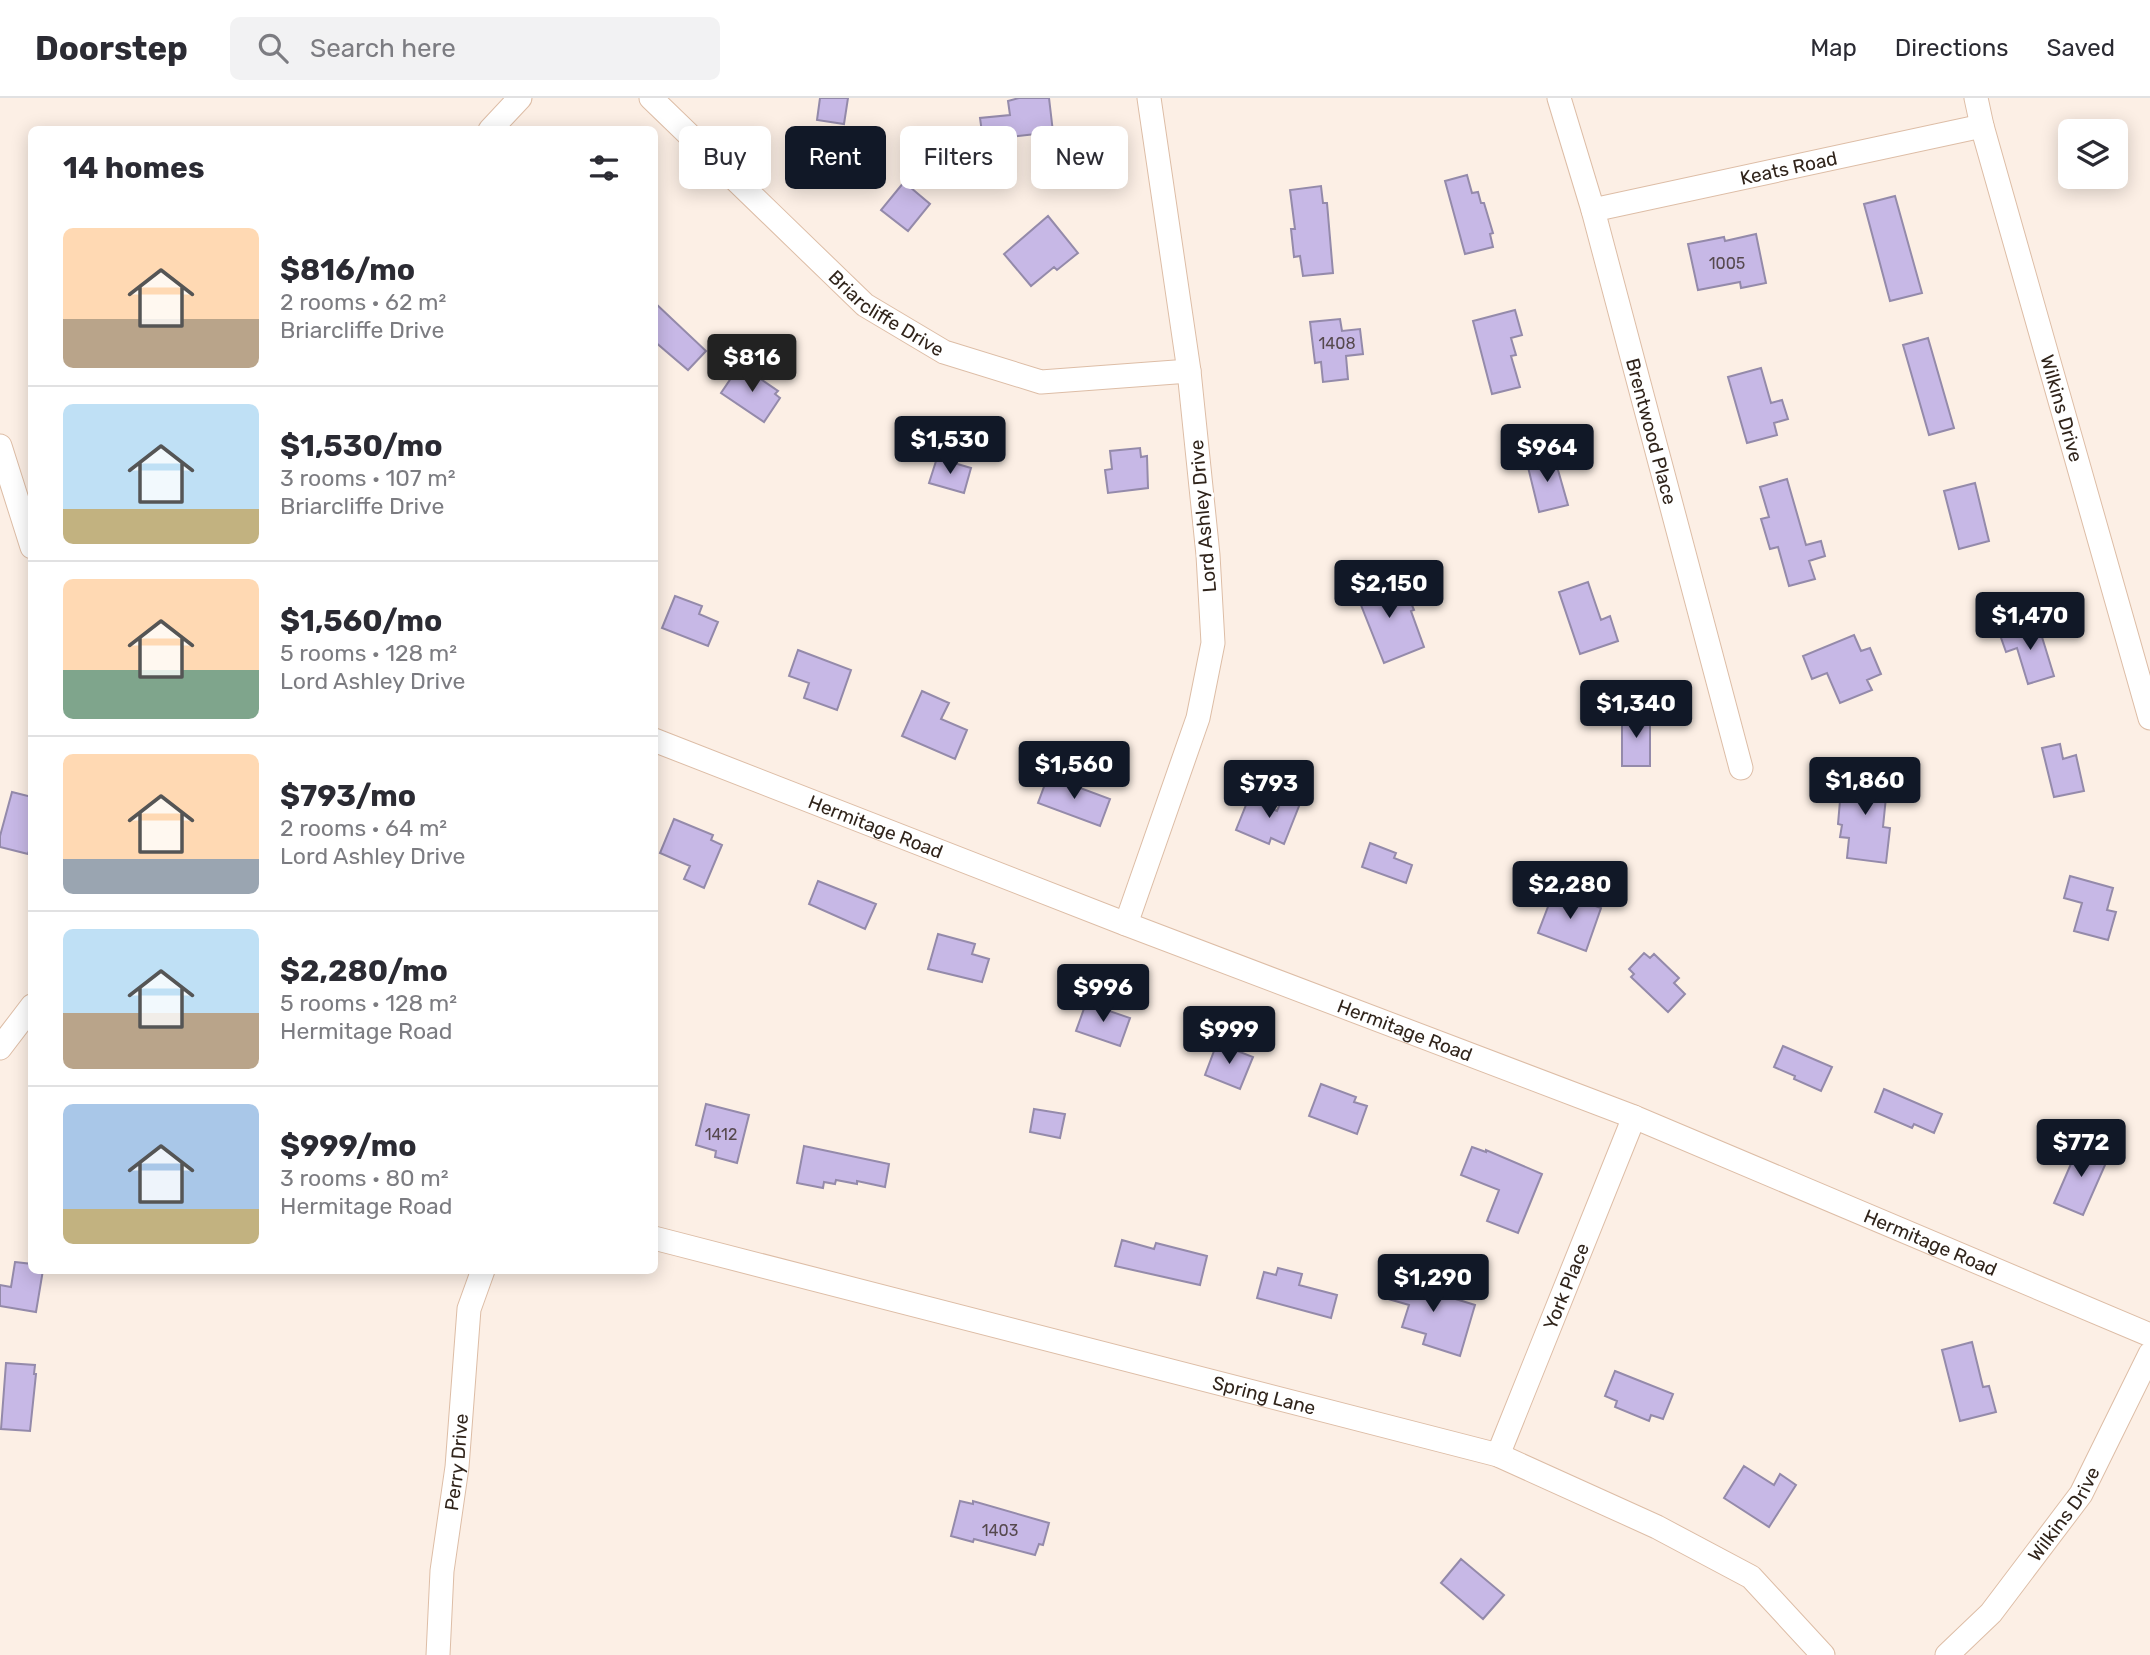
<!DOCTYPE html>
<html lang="en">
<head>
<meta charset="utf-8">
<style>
  body { margin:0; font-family:Rubik,sans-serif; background:#f2f2f3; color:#2b2b33; height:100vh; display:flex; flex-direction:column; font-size:26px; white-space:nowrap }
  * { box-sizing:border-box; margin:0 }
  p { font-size:23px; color:#7c7c81 }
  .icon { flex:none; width:38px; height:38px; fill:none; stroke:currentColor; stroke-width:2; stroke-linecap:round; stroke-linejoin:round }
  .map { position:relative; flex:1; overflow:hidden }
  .sheet { position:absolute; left:28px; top:28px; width:630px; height:1148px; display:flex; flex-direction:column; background:#fff; border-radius:10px; box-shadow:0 4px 18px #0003 }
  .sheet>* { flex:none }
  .top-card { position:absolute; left:679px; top:28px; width:665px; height:63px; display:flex; gap:14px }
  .buttons { position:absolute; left:2058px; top:21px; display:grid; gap:14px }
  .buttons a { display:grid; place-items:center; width:70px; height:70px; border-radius:10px; background:#fff; box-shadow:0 4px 18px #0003; font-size:35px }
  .price { position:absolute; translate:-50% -60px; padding:0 16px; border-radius:7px; background:#111827; color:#fff; font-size:23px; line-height:46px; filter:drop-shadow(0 2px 4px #0008) }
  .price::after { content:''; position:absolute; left:50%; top:42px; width:21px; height:16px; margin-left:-10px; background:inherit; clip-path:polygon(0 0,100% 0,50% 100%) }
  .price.on { background:#222; color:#fff }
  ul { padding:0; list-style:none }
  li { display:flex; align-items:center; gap:21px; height:175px; padding:0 35px }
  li+li { border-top:2px solid #e1e1e2 }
  li span { display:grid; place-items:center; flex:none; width:196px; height:140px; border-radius:10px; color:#555 }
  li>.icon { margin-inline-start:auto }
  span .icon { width:84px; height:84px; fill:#fffc; stroke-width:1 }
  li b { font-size:30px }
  h2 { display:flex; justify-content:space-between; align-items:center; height:84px; padding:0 35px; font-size:30px }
  .pill { padding:0 24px; border-radius:10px; background:#fff; box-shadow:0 4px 18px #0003; font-size:24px; line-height:63px }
  .pill.on { background:#111827; color:#fff }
  header { display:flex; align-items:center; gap:42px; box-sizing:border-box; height:98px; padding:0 35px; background:#fff; border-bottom:2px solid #e1e1e2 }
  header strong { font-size:33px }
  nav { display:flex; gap:38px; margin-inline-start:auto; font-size:24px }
  .search { width:490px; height:63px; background:#f2f2f3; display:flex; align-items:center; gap:18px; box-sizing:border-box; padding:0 24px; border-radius:10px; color:#7c7c81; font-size:26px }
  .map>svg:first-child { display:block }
  .building { fill:#c7b8e6; stroke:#948aaa; stroke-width:2 }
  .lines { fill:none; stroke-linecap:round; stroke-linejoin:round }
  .minor-casing { stroke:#ddbda6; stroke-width:25 }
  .minor { stroke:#fff; stroke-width:23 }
  .labels { text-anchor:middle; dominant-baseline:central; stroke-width:6; stroke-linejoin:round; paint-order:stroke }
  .number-label { font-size:16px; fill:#56494e }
  .street-label { font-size:19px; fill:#30241b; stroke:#fff }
</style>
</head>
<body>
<header>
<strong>Doorstep</strong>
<div class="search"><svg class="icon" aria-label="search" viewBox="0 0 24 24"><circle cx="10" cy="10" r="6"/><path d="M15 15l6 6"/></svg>Search here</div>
<nav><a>Map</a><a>Directions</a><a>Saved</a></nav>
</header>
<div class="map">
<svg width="2150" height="1557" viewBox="0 0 2150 1557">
  <rect width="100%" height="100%" fill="#fcefe5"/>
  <path class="building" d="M820 0H848L844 26 817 22Z
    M1019 0H1049L1053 34 983 42 980 20 1010 17 1008 3Z
    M1467 77 1472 95 1478 94 1481 105H1484L1493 135 1490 136 1493 149 1465 156 1445 83Z
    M904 84 930 106 908 133 881 112Z
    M1321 88 1323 105H1327L1333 175 1303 178 1300 158 1294 159 1291 131H1295L1290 92Z
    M1895 98 1922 195 1890 203 1864 106Z
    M1048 118 1078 155 1057 172 1054 169 1031 188 1004 156Z
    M1756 136 1766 185 1741 190 1740 184 1698 192 1688 146 1724 139 1725 143Z
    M654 204 706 253 688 272 654 243Z
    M1515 212 1522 237 1511 240 1516 257 1511 258 1520 289 1492 296 1473 223Z
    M1340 221 1342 233 1360 231 1363 256 1346 258 1348 281 1323 284 1321 264 1315 265 1310 224Z
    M1928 240 1954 330 1929 337 1903 247Z
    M738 270 750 278 752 275 778 293 775 296 780 300 764 324 721 295Z
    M1761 270 1771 305 1782 302 1788 321 1774 325 1777 337 1747 345 1728 279Z
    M1140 350 1141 359 1147 358 1148 390 1108 395 1105 372 1112 371 1110 353Z
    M1554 358 1568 407 1539 414 1527 365Z
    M937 360 971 370 964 395 929 385Z
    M1787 381 1806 447 1821 443 1825 458 1809 463 1815 481 1789 488 1778 449 1770 451 1761 421 1769 419 1760 389Z
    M1975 385 1989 443 1959 451 1944 393Z
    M1376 478 1385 501 1406 493 1414 512 1411 513 1424 549 1384 565 1353 487Z
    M1588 484 1601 522 1610 518 1618 543 1580 556 1559 494Z
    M675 498 702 508 699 516 718 524 708 548 662 530Z
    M2038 526 2054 578 2028 586 2017 550 2006 554 2000 537Z
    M1854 537 1861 553 1870 550 1881 576 1867 582 1872 592 1840 605 1827 575 1812 581 1803 558Z
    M798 552 851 572 837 612 804 600 809 585 789 578Z
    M922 593 949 605 941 621 967 632 955 661 902 638Z
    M1622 617H1650V668H1622Z
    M2060 646 2063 661 2076 657 2084 693 2054 699 2042 650Z
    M1847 674 1888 679 1883 729 1890 730 1886 765 1847 760 1849 740 1840 739 1842 727 1838 726 1841 691H1845Z
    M1048 678 1110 701 1100 728 1038 705Z
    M12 694 32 699V743L28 756 0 749V738Z
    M1284 696 1301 703 1284 746 1271 740 1269 746 1236 732 1248 702 1277 713Z
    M674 721 713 737 711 742 722 747 704 790 684 781 690 768 660 755Z
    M1370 745 1396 755 1394 760 1412 767 1406 785 1362 769Z
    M2070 778 2113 790 2107 812 2116 814 2108 842 2074 833 2082 805 2064 800Z
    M818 783 876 806 865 831 809 806Z
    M1554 793 1601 810 1586 853 1538 835Z
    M938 836 975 846 972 856 989 861 982 884 928 871Z
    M1644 855 1650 860 1654 856 1679 880 1674 885 1685 896 1668 914 1631 879 1634 876 1629 871Z
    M1086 905 1130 920 1120 948 1076 933Z
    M1217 945 1253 959 1240 991 1205 977Z
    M1783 948 1832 969 1821 993 1794 981 1795 978 1774 969Z
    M1321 986 1356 999 1354 1004 1367 1008 1357 1036 1309 1018Z
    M1884 991 1942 1016 1934 1035 1914 1026 1912 1030 1875 1014Z
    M706 1006 749 1017 737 1065 715 1059 716 1053 696 1047Z
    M1034 1011 1065 1016 1060 1040 1030 1034Z
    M2080 1045 2109 1058 2083 1117 2054 1105Z
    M804 1048 889 1066 885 1089 857 1083V1086L836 1082 835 1086 824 1084 823 1090 797 1085Z
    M1472 1049 1486 1054V1052L1542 1076 1518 1135 1487 1123 1499 1092 1461 1077Z
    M1122 1142 1154 1151 1156 1145 1207 1158 1200 1187 1115 1168Z
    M15 1164 32 1166V1172H43L36 1214 0 1208V1187L11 1189Z
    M1278 1170 1302 1176 1299 1187 1337 1197 1331 1220 1257 1200 1264 1174 1276 1177Z
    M1393 1175 1419 1183 1417 1189 1475 1207 1460 1258 1423 1246 1426 1236 1402 1229 1409 1207 1385 1200Z
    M1972 1244 1983 1289 1989 1288 1996 1314 1960 1323 1942 1252Z
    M6 1265 35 1267 34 1276H36L30 1333 1 1331Z
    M1615 1273 1673 1296 1663 1321 1651 1317 1649 1323 1615 1309 1617 1303 1605 1298Z
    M1744 1368 1774 1387 1780 1376 1796 1387 1769 1429 1724 1400Z
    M960 1403 973 1406V1403L1049 1425 1043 1447 1039 1446 1035 1457 974 1441 973 1444 951 1438Z
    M1461 1461 1504 1497 1483 1521 1441 1485Z"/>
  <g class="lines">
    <defs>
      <g id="minor">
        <path id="s1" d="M651 0 865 207 944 254 1041 284 1189 273"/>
        <path id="s2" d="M1559 0 1593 112 1741 670"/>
        <path id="s3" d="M1976 0 1982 28 2150 620"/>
        <path d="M490 32 520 0"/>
        <path id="s4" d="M1593 112 1982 28"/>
        <path d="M0 348 32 449"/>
        <path id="s5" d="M654 642 1126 826 1634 1019 2150 1237"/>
        <path d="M1126 826 1198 620 1213 545 1208 457 1189 273 1149 0"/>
        <path d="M0 950 32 908"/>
        <path id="s6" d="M654 1140 1498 1357 1657 1429 1751 1479 1823 1557"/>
        <path id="s7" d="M1498 1357 1634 1019"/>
        <path id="s8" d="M438 1557 442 1473 457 1369 469 1211 483 1172"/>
        <path id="s9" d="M1947 1557 1991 1515 2081 1396 2150 1256"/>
      </g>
    </defs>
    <use href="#minor" class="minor-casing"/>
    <use href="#minor" class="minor"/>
  </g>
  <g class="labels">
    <g class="number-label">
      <text x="1727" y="165">1005</text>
      <text x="1337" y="245">1408</text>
      <text x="721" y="1036">1412</text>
      <text x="1000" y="1432">1403</text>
    </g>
    <g class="street-label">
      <text stroke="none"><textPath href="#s4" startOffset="200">Keats Road</textPath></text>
      <text stroke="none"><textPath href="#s1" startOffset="320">Briarcliffe Drive</textPath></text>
      <text stroke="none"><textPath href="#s3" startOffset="322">Wilkins Drive</textPath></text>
      <text stroke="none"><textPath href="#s2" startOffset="346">Brentwood Place</textPath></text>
      <text transform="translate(1203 418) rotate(-95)">Lord Ashley Drive</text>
      <text stroke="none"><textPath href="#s5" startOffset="238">Hermitage Road</textPath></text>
      <text stroke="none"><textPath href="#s5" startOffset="805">Hermitage Road</textPath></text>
      <text stroke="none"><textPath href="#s5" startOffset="1372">Hermitage Road</textPath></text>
      <text stroke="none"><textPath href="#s7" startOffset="182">York Place</textPath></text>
      <text stroke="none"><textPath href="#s6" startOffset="630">Spring Lane</textPath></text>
      <text stroke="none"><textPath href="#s8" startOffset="194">Perry Drive</textPath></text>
      <text stroke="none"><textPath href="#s9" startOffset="184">Wilkins Drive</textPath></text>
    </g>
  </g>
</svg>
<div class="buttons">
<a><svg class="icon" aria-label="layers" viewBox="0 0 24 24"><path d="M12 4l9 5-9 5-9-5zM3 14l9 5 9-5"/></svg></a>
</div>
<b class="price on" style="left:752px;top:296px">$816</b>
<b class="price" style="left:950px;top:378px">$1,530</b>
<b class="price" style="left:1547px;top:386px">$964</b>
<b class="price" style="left:1389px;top:522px">$2,150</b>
<b class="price" style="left:2030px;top:554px">$1,470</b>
<b class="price" style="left:1636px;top:642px">$1,340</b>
<b class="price" style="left:1074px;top:703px">$1,560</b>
<b class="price" style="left:1865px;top:719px">$1,860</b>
<b class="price" style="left:1269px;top:722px">$793</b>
<b class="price" style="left:1570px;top:823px">$2,280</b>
<b class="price" style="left:1103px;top:926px">$996</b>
<b class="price" style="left:1229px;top:968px">$999</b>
<b class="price" style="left:2081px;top:1081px">$772</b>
<b class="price" style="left:1433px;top:1216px">$1,290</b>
<div class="top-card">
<a class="pill">Buy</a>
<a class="pill on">Rent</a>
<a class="pill">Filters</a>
<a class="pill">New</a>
</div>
<section class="sheet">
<h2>14 homes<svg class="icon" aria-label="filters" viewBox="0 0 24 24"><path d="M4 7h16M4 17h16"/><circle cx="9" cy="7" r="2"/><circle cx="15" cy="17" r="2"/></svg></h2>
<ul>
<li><span style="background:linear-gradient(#ffd9b3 65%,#b9a48a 0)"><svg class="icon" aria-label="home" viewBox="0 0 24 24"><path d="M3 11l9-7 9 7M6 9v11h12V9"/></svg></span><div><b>$816/mo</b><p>2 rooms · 62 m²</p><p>Briarcliffe Drive</p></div></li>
<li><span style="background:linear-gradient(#bfe0f5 75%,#c2b280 0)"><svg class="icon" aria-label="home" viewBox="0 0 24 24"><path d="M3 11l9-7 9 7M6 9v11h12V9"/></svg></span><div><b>$1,530/mo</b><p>3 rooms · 107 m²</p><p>Briarcliffe Drive</p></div></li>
<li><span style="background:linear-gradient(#ffd9b3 65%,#7fa58c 0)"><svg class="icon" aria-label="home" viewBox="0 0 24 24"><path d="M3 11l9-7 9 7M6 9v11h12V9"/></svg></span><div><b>$1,560/mo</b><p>5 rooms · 128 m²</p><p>Lord Ashley Drive</p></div></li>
<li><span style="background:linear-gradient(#ffd9b3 75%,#9aa5b1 0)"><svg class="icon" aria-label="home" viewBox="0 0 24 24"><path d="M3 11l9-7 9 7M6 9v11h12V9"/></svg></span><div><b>$793/mo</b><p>2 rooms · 64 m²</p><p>Lord Ashley Drive</p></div></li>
<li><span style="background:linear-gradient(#bfe0f5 60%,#b9a48a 0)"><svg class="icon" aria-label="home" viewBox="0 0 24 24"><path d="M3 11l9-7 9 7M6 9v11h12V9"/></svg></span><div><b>$2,280/mo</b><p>5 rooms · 128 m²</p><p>Hermitage Road</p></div></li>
<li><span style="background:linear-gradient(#a9c7e8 75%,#c2b280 0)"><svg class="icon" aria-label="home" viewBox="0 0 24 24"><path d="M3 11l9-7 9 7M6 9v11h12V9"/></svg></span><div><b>$999/mo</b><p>3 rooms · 80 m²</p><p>Hermitage Road</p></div></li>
</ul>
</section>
</div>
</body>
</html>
